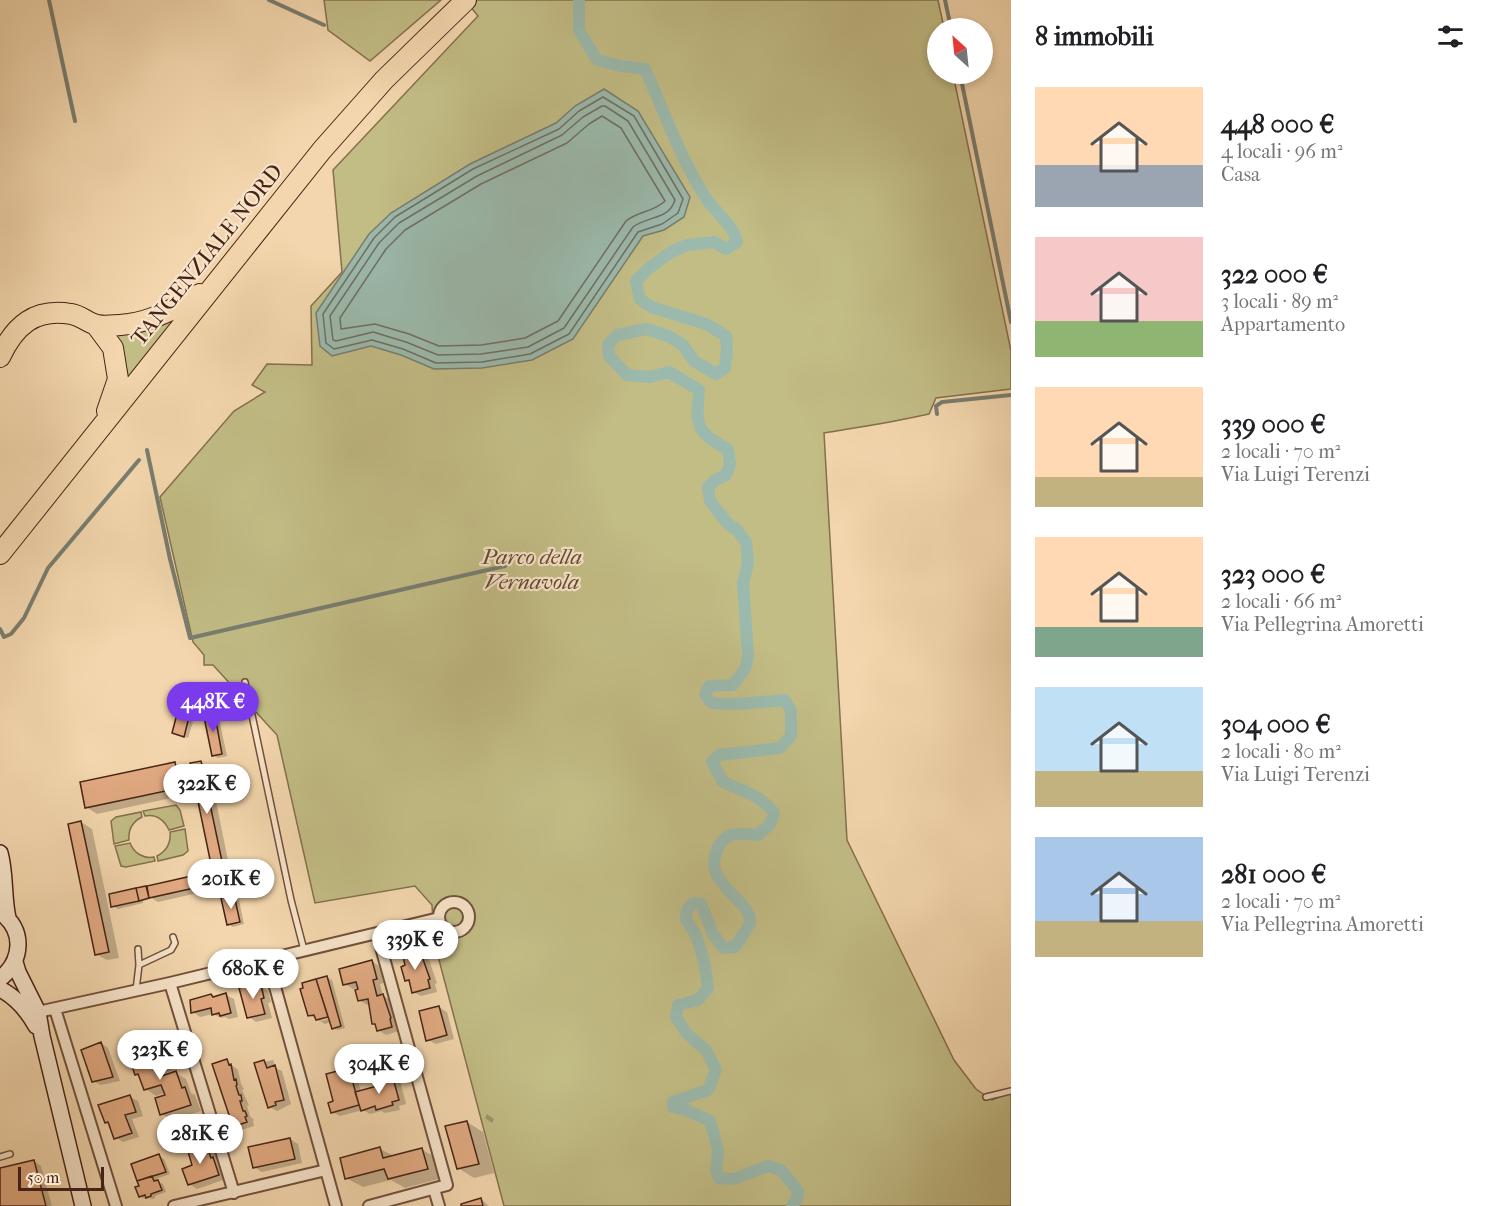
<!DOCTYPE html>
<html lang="it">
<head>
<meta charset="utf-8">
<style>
  body { margin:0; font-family:"IM FELL French Canon",serif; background:#f2f2f2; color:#202124; height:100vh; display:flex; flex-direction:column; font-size:22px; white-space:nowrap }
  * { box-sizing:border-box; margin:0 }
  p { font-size:20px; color:#757577 }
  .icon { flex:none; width:33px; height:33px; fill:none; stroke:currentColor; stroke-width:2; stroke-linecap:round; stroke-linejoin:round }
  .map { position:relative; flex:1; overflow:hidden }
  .panel { display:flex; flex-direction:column; background:#fff; width:480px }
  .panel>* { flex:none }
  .needle { width:39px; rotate:333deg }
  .fabs { position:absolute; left:927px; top:18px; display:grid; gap:12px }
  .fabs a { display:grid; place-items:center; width:66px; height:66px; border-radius:50%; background:#fff; box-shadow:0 3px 9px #0003; font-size:30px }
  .scale { position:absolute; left:18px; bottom:15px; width:86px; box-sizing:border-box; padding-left:6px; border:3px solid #472417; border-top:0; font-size:16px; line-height:21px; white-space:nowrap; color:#472417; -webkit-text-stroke:4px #f7e4ca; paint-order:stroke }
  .price { position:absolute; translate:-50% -51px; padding:0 14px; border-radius:21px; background:#fff; color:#222; font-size:20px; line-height:39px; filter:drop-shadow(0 2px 3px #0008) }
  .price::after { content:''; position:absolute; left:50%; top:36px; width:18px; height:14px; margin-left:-9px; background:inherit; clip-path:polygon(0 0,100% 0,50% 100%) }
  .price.on { background:#7c3aed; color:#fff }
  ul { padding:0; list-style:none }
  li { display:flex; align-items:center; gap:18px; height:150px; padding:0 24px }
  li span { display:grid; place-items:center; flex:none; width:168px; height:120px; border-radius:0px; color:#555 }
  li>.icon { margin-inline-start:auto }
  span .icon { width:72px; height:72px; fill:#fffc; stroke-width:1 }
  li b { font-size:26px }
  h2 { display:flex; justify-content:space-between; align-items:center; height:72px; padding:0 24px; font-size:26px }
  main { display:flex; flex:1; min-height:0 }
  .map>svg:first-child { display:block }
  .green { fill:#c2bc85; stroke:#84704e; stroke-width:1.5 }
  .water { fill:#9bb9ac; stroke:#797d70; stroke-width:1.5 }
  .shadow { fill:#0003; fill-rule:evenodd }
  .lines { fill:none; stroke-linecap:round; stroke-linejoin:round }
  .shore { stroke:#716e62; stroke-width:1.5 }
  .stream { stroke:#797d70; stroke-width:4 }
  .canal { stroke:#9bb9ac; stroke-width:12 }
  .building { fill:#e2aa82; stroke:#472417; stroke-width:1.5 }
  .lane-casing { stroke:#72503c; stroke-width:8 }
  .street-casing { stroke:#72503c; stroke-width:14 }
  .secondary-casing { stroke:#472417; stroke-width:18 }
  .highway-casing { stroke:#472417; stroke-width:22 }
  .lane { stroke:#f7e4ca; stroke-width:5 }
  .street { stroke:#f7e4ca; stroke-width:10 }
  .secondary { stroke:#f7e4ca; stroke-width:15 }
  .highway { stroke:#f3d6ad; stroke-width:20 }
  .labels { text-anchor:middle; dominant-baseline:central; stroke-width:4.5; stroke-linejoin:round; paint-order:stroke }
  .street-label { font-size:22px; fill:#472417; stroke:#f7e4ca }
  .park-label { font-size:22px; font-style:italic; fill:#664a32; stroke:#f7e4ca }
</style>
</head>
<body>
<main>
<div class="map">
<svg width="1011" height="1206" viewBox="0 0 1011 1206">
  <rect width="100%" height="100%" fill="#f3d6ad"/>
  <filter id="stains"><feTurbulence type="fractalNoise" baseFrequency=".00333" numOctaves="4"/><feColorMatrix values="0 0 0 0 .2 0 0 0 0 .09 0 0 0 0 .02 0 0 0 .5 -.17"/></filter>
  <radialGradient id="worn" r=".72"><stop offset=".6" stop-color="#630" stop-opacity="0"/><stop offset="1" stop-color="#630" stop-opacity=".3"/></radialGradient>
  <path class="green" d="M324 0H441L370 61 328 30Z
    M465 0H938L944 28H938V74H953L1011 351V389L936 398 929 414C895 422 860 427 824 433L847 840 954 1060 976 1089 992 1100 1011 1092V1206H504L434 941 432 905 415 886 315 903 277 735 213 665H204V655L193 642 160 497 234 411 265 392 252 385 267 364 312 365 311 306 342 272 333 170 478 16Z
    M171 319 172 324 127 380 105 327Z
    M176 805 180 810 184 826 169 830C164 820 156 814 145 816L143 811Z
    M141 812 142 817C132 822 128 829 129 840L114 844 111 821 116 817Z
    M185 829 188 851 183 855 158 861 157 856C167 851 171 843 170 832Z
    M130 843C134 853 143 859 154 857L155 861 126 867 121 866 115 846Z"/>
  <path class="water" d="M604 89 638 111 690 197 684 217 664 230 643 236 573 339 532 360 482 368 434 369 401 355 371 346 332 356 320 346 316 313 369 234 391 213 470 164 556 123 575 106Z"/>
  <path class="shadow" d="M214 711 218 714 227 756 218 758 213 755Z
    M188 719 193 722 188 738 173 733Z
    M201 762 209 767 230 870 227 871 231 889 222 891 214 886 215 889 158 902 150 897V899L143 901V903L118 909 113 906 110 895 205 874 216 881Z
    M175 764 185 770 190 794 97 814 86 807Z
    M81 822 92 829 119 958 107 960 96 954Z
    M234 897 239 900 244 924 233 927 228 924Z
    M419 949 427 954 437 983 435 984 437 992 421 996 413 992 411 983 406 980 407 966Z
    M372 961 379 966 384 983 380 984 383 996 391 1000 399 1031 386 1035 378 1030 370 1004 367 1005 359 1000V987L353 989 345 984Z
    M327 977 332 980 345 1028 338 1030 333 1028 331 1022 325 1024 309 1015 304 984ZM335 1014V1017L321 1021 319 1018Z
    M253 986 256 988 261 987 268 991 271 1002 268 1003 272 1018 256 1022 249 1017Z
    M211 995 215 998 226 995 234 999 238 1017 229 1019 225 1017 221 1018 213 1014 200 1017 193 1012Z
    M439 1007 447 1012 454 1039 436 1044 428 1040Z
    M101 1043 108 1048 120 1081 101 1085 93 1081Z
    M161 1048 172 1055 176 1069 166 1073 167 1076 176 1073 186 1079 191 1093 195 1095 201 1111 172 1120 162 1114 167 1096 165 1093 156 1096 146 1089 141 1076 137 1074Z
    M273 1060 276 1068 282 1071 291 1104 277 1111 269 1107 256 1064Z
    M227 1061 238 1070 241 1084 244 1089 242 1090 249 1105 247 1106 250 1116 254 1120 253 1121 254 1126 242 1130 234 1126Z
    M349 1070 356 1074 361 1092 382 1086 392 1075 400 1080 406 1104 399 1106 400 1110 385 1113 381 1111 370 1114 363 1110 340 1116 332 1112Z
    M130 1097 138 1101 143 1116 132 1119 139 1137 123 1142 115 1137 111 1125 106 1122Z
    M487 1114 494 1119 492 1123 485 1118Z
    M467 1122 483 1132 494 1173 474 1178 458 1168Z
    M290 1139 298 1144 302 1163 262 1172 254 1167Z
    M205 1143 213 1147 226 1179 197 1189 189 1184 194 1166Z
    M380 1149 394 1156 421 1149 438 1159 443 1178 405 1188 391 1180 363 1187 346 1178Z
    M159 1156 164 1159 170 1174 156 1179 157 1182 163 1184 166 1192 155 1196V1198L152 1199 149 1198 145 1199 140 1196 141 1187Z
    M34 1161 41 1166 52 1206H0V1170Z
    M481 1199 489 1206H463Z"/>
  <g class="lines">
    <path class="shore" d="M603 97 634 116 683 199 678 213 662 224 638 232 569 334 530 354 482 362 436 363 403 349 372 340 334 349 326 343 323 314 374 238 395 217 473 169 559 129 579 111Z
      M602 106H605L628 121 675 200C669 220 647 216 633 227L564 328 528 347 481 354 438 355 406 342 373 332 336 341 333 340 330 316 379 243 399 223 477 176 562 135 583 117Z
      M602 116 621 128 665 201C654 212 638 211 626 221L558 321 525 338 481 345 439 346 409 334 375 324 341 329 340 318 386 249 405 230 481 184 567 143 589 124Z"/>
    <path class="stream" d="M49 0 75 121
      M269 0 324 25
      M945 0 951 28
      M960 74 1011 322
      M937 414 936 406 942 402 1011 395
      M147 450 170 559 190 638 505 566
      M0 629 4 637 11 634 24 618 48 568 139 460"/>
    <path class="canal" d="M579 0V30L597 60 621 66 645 69C664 111 682 163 708 201 717 214 734 226 737 242L726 249 714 242 687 245 671 252 648 269 636 281 640 299 651 307 706 324 726 336 727 350 725 368 716 374 694 361 683 345 668 336 647 329 617 335 608 345 609 356 627 375 650 377 669 372 699 390C696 424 695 433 728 449L730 465 726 475 715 480 708 487 710 501 727 523 737 530 746 542 748 563 743 583 748 656 745 669 733 685 709 686 705 694C707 697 708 700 711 702 718 707 772 701 785 700L791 711V736L780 748 719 755 712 762 723 782C741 790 762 796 774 813L770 824 758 835C743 834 729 830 720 844 701 875 732 890 747 911 749 914 750 920 750 924L735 947 723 948 713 934 701 904 693 903 687 910 686 919 696 935 704 961 708 988 698 1000 678 1005 676 1017 687 1034 706 1050 716 1070 708 1090 673 1102V1107L684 1109 710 1121 718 1150 716 1171 719 1178 734 1179 768 1166 781 1170 798 1191 797 1199 792 1206"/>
  </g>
  <path class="building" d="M214 710 222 754 212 756 203 712Z
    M177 714 189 717 184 737 172 733Z
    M201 761 223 866 212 869 190 763Z
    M175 762 180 788 85 808 80 782Z
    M81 821 109 952 95 955 68 824Z
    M223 866 227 887 216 889 212 869Z
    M205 873 208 885 149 898 147 886Z
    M146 886 149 898 139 901 136 888Z
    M136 888 139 901 111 907 109 894Z
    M234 895 240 922 227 925 221 898Z
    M419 948 430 979 428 980 430 988 412 993 409 980 405 981 401 967 405 965 402 952Z
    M372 960 377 979 373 980 377 996 383 994 391 1018 390 1019 392 1027 377 1031 375 1024H372L368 999 358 1001 355 990 358 989 356 982 343 985 339 969Z
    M327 976 341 1026 332 1029 316 979Z
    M316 979 328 1017 316 1020 314 1015 308 1016 300 989 303 988 302 983Z
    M253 984 254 987 261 985 264 998 261 999 265 1014 247 1018 239 988Z
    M226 993 231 1013 220 1016 219 1013 212 1015 211 1008 191 1013 190 1000 211 994 213 997Z
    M439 1006 447 1035 426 1041 419 1011Z
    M101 1042 113 1077 92 1082 81 1050Z
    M161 1047 167 1063 156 1067 159 1077 176 1071 182 1088 185 1087 191 1105 160 1115 155 1098 165 1095 161 1085 144 1090 138 1074 135 1075 129 1057Z
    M227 1059 229 1065 231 1064 234 1080 236 1079 237 1085 236 1086 239 1095H241L242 1101H240L243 1111H245L247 1116 245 1117 247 1122 233 1127 212 1064Z
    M264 1060 267 1068 275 1065 284 1100 275 1102 276 1105 268 1108 254 1063Z
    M349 1068 359 1105 331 1113 328 1103 333 1101 326 1074Z
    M392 1074 399 1100 392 1102 393 1105 376 1110 375 1106 361 1111 355 1092 381 1085 378 1077Z
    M130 1095 136 1112 125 1115 132 1133 114 1139 108 1122 105 1123 98 1105Z
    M467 1121 479 1164 457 1169 445 1126Z
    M290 1138 295 1159 253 1168 248 1147Z
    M205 1141 211 1158 213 1157 219 1175 188 1185 182 1169 192 1165 187 1148Z
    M380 1147 383 1158 422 1148 428 1169 388 1179 384 1169 345 1179 340 1158Z
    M159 1154 166 1172 137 1181 131 1164Z
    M34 1160 46 1206H0V1168Z
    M152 1176 154 1181 158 1180 162 1190 151 1194V1196L146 1198 145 1195 139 1197 135 1187 139 1186 137 1181Z
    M481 1198 483 1206H461V1204Z"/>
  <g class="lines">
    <defs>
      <path id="lane" d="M245 682 291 900 304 950
        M139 965 171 950 175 943 173 937
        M136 990 139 965 138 949
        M986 1097 1011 1091
        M0 1157 10 1154"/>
      <path id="street" d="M439 917a15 15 0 1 1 30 0a15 15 0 1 1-30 0Z
        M267 958 336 1206
        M170 983 234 1193
        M55 1009 116 1206
        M38 1012 170 983 439 918
        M434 1189 439 1206
        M174 1206 326 1170
        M369 1206 447 1185 377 933"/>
      <path id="secondary" d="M0 853C6 875 3 896 8 918
        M0 912C25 930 23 960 0 979
        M15 962 18 972 38 1012 42 1036 83 1206
        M0 989C16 997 27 1010 36 1026"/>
      <path id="highway" d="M96 325 113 348 118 379 107 411
        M0 357C15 325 35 308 71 314 80 315 88 323 97 325 105 327 120 325 129 324 156 320 177 307 200 294
        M0 554 322 150 384 80 466 0"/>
    </defs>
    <use href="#lane" class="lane-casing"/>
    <use href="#street" class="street-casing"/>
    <use href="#secondary" class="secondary-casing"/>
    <use href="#highway" class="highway-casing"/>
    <use href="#lane" class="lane"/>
    <use href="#street" class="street"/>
    <use href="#secondary" class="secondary"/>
    <use href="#highway" class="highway"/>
  </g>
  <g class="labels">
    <g class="street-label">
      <text transform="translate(207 255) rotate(-51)">TANGENZIALE NORD</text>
    </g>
    <g class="park-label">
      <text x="532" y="557">Parco della<tspan x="532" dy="25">Vernavola</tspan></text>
    </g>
  </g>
  <rect width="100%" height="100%" filter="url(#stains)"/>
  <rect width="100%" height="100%" fill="url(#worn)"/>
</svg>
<div class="fabs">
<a><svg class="needle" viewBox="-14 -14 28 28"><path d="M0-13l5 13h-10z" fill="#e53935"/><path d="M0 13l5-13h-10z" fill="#757577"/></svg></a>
</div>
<div class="scale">50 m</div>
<b class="price on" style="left:213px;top:733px">448K €</b>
<b class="price" style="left:207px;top:815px">322K €</b>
<b class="price" style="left:231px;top:910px">201K €</b>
<b class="price" style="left:415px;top:971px">339K €</b>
<b class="price" style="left:253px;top:1000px">680K €</b>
<b class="price" style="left:160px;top:1081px">323K €</b>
<b class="price" style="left:379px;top:1095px">304K €</b>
<b class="price" style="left:200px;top:1165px">281K €</b>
</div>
<section class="panel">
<h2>8 immobili<svg class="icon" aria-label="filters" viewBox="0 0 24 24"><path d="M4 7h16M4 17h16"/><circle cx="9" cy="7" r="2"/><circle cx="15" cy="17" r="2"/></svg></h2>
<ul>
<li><span style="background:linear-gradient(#ffd9b3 65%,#9aa5b1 0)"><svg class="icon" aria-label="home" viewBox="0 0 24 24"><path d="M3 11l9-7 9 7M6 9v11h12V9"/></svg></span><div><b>448 000 €</b><p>4 locali · 96 m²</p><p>Casa</p></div></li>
<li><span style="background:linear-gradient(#f6c9c9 70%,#8fb573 0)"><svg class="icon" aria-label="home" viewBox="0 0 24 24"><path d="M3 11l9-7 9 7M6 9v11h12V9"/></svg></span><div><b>322 000 €</b><p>3 locali · 89 m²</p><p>Appartamento</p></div></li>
<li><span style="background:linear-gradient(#ffd9b3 75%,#c2b280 0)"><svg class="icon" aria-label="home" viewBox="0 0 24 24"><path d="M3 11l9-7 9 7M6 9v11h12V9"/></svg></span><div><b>339 000 €</b><p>2 locali · 70 m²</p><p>Via Luigi Terenzi</p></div></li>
<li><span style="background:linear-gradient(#ffd9b3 75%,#7fa58c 0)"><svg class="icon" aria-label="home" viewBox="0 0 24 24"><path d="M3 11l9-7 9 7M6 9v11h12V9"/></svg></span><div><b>323 000 €</b><p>2 locali · 66 m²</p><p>Via Pellegrina Amoretti</p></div></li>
<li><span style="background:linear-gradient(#bfe0f5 70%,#c2b280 0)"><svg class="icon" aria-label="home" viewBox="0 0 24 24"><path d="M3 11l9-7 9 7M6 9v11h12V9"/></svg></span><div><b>304 000 €</b><p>2 locali · 80 m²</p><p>Via Luigi Terenzi</p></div></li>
<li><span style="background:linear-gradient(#a9c7e8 70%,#c2b280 0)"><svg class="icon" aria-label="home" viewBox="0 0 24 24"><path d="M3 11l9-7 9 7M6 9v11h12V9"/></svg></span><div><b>281 000 €</b><p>2 locali · 70 m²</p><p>Via Pellegrina Amoretti</p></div></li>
</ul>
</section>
</main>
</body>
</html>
